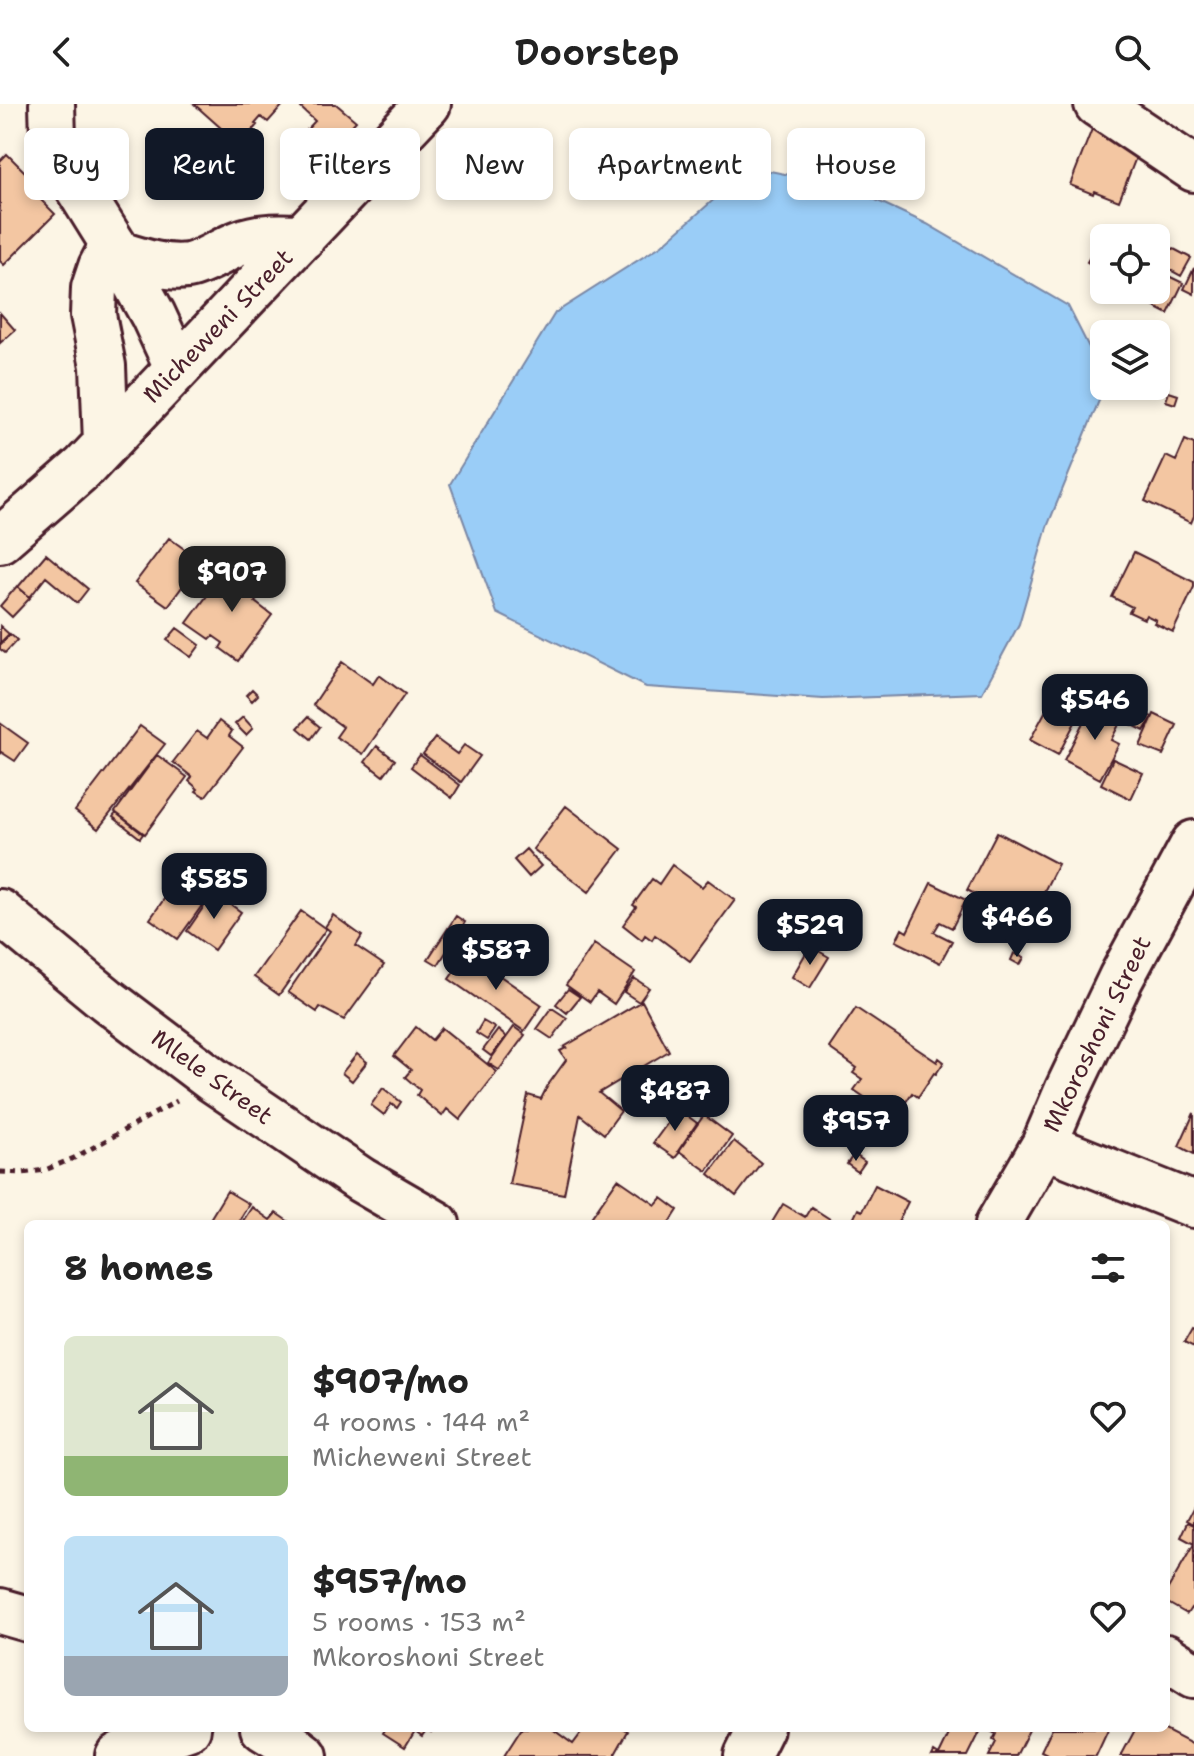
<!DOCTYPE html>
<html lang="en">
<head>
<meta charset="utf-8">
<style>
  body { margin:0; font-family:"Shantell Sans",sans-serif; background:#f2f2f2; color:#222; height:100vh; display:flex; flex-direction:column; font-size:30px; white-space:nowrap }
  * { box-sizing:border-box; margin:0 }
  p { font-size:26px; color:#767676 }
  .icon { flex:none; width:44px; height:44px; fill:none; stroke:currentColor; stroke-width:2; stroke-linecap:round; stroke-linejoin:round }
  .map { position:relative; flex:1; overflow:hidden }
  .sheet { position:absolute; left:24px; top:1116px; width:1146px; height:512px; display:flex; flex-direction:column; background:#fff; border-radius:12px; box-shadow:0 4px 12px #0003 }
  .sheet>* { flex:none }
  .top-card { position:absolute; left:24px; top:24px; width:1146px; height:72px; display:flex; gap:16px }
  .buttons { position:absolute; left:1090px; top:120px; display:grid; gap:16px }
  .buttons a { display:grid; place-items:center; width:80px; height:80px; border-radius:12px; background:#fff; box-shadow:0 4px 12px #0003; font-size:40px }
  .price { position:absolute; translate:-50% -68px; padding:0 18px; border-radius:16px; background:#111827; color:#fff; font-size:26px; line-height:52px; filter:drop-shadow(0 2px 4px #0008) }
  .price::after { content:''; position:absolute; left:50%; top:48px; width:24px; height:18px; margin-left:-12px; background:inherit; clip-path:polygon(0 0,100% 0,50% 100%) }
  .price.on { background:#222; color:#fff }
  ul { padding:0; list-style:none }
  li { display:flex; align-items:center; gap:24px; height:200px; padding:0 40px }
  li span { display:grid; place-items:center; flex:none; width:224px; height:160px; border-radius:12px; color:#555 }
  li>.icon { margin-inline-start:auto }
  span .icon { width:96px; height:96px; fill:#fffc; stroke-width:1 }
  li b { font-size:34px }
  h2 { display:flex; justify-content:space-between; align-items:center; height:96px; padding:0 40px; font-size:34px }
  .pill { padding:0 28px; border-radius:12px; background:#fff; box-shadow:0 4px 12px #0003; font-size:28px; line-height:72px }
  .pill.on { background:#111827; color:#fff }
  header { display:flex; justify-content:space-between; align-items:center; height:104px; padding:0 40px; background:#fff; font-size:36px; font-weight:600 }
  .map>svg:first-child { display:block }
  .water { fill:#9acdf7; stroke:#7a87a5; stroke-width:2 }
  .building { fill:#f3c6a2; stroke:#4a1f2b; stroke-width:2 }
  .lines { fill:none; stroke-linecap:round; stroke-linejoin:round }
  .minor-casing { stroke:#4a1f2b; stroke-width:50 }
  .path { stroke:#4a1f2b; stroke-width:5; stroke-dasharray:6 6; stroke-linecap:butt }
  .minor { stroke:#fcf5e5; stroke-width:44 }
  .labels { text-anchor:middle; dominant-baseline:central; stroke-width:6; stroke-linejoin:round; paint-order:stroke }
  .street-label { font-size:24px; fill:#4a1f2b; stroke:#fcf5e5 }
</style>
</head>
<body>
<header><svg class="icon" aria-label="back" viewBox="0 0 24 24"><path d="M15 5l-7 7 7 7"/></svg>Doorstep<svg class="icon" aria-label="search" viewBox="0 0 24 24"><circle cx="10" cy="10" r="6"/><path d="M15 15l6 6"/></svg></header>
<div class="map">
<svg width="1194" height="1652" viewBox="0 0 1194 1652">
  <rect width="100%" height="100%" fill="#fcf5e5"/>
  <filter id="ink" filterUnits="userSpaceOnUse"><feTurbulence type="fractalNoise" baseFrequency=".0125" numOctaves="2"/><feDisplacementMap in="SourceGraphic" scale="16" xChannelSelector="R" yChannelSelector="G"/><feConvolveMatrix kernelMatrix="1 2 1 2 8 2 1 2 1" color-interpolation-filters="sRGB"/></filter>
  <g filter="url(#ink)">
    <path class="water" d="M751 63 848 83 927 120 1068 202 1104 273 1105 282 1047 423 1019 520 982 589 823 595 646 583 497 509 450 380 555 209 662 141Z"/>
    <path class="building" d="M194 0H284L268 18 261 13 255 20 257 21 240 41Z
      M305 0H336L356 17 324 52 301 32 315 17 301 4Z
      M1092 25 1140 43 1119 97 1094 87 1093 90 1070 81Z
      M86 39 122 73 105 91 70 57Z
      M232 42 241 50 233 59 224 52Z
      M7 50 47 90 41 96 55 110 4 161 0 157V57Z
      M1131 124 1151 134H1126Z
      M1156 136 1168 142 1157 166 1156 165Z
      M1170 143 1191 154 1181 172 1161 161Z
      M1094 146 1104 152V157L1099 165 1087 158Z
      M1194 164V190L1184 185Z
      M1156 166 1183 179 1168 210 1141 196 1146 186H1156Z
      M0 209 15 226 0 239Z
      M1169 288 1178 291 1175 300 1166 297Z
      M1185 336 1194 340V412L1191 419 1145 397 1166 352 1176 357Z
      M169 434 201 457 168 502 135 479Z
      M1134 448 1194 478V483L1173 528 1154 519 1156 516 1146 511 1144 515 1129 508 1132 503 1112 493Z
      M46 450 88 485 77 499 46 473 30 493 18 483Z
      M226 466 241 478 246 472 264 486 255 498 272 511 238 557 220 544 223 539 213 532 210 535 187 519Z
      M17 482 30 494 12 513 0 502Z
      M0 522 9 530 0 539Z
      M177 524 200 541 191 553 167 536Z
      M10 530 17 536 5 549 0 545V541Z
      M342 558 373 580 379 571 405 590 363 650 336 633 343 623 313 601Z
      M1059 582 1089 599 1083 610 1080 609 1058 651 1030 636Z
      M252 585 258 591 252 597 246 591Z
      M1093 599 1122 615 1111 636 1119 640 1100 675 1064 656Z
      M1136 606 1152 613 1144 627 1129 619Z
      M1154 610 1177 621 1163 651 1140 642Z
      M243 613 253 624 246 631 235 620Z
      M308 613 320 623 311 635 298 624Z
      M219 617 232 627 229 632 243 643 205 693 196 687 198 685 189 677 192 673 173 658 197 627 207 634Z
      M0 619 28 639 15 657 1 648 0 650Z
      M140 622 165 640 98 725 75 707Z
      M435 634 457 650 464 641 480 652 461 678 423 650Z
      M377 642 395 656 383 672 365 658Z
      M157 651 187 673 145 730 115 708Z
      M420 651 460 681 452 694 411 663Z
      M1113 655 1143 669 1131 695 1101 680Z
      M566 702 622 745 589 788 533 745Z
      M116 709 143 730 140 734 113 713Z
      M997 728 1058 760 1028 819 967 786Z
      M526 745 541 762 529 773 514 756Z
      M193 754 221 775 178 835 150 815Z
      M672 761 702 783 708 776 735 796 690 857 655 831 652 836 645 831 642 836 623 821 636 803 633 801 652 775 659 780Z
      M931 779 966 796 952 824 940 818 934 828 952 837 940 859 896 837 902 825 907 828Z
      M214 788 241 808 214 846 187 827Z
      M301 807 326 825 279 891 254 873Z
      M333 811 362 832 356 842 384 861 344 916 320 903 317 908 288 888 330 827 325 823Z
      M456 812 465 818 438 861 428 855Z
      M594 840 635 868 614 900 597 888 590 898 566 881Z
      M810 842 829 853 810 884 792 873Z
      M467 849 542 901 524 927 449 875Z
      M1014 849 1024 854 1020 861 1011 856Z
      M634 874 649 884 639 898 624 888Z
      M568 885 580 893 567 909 556 900Z
      M642 897 669 947 599 989 621 1007 604 1030 580 1011 564 1090 509 1080 528 991 541 995 548 981 566 956 560 947 566 944 564 943Z
      M552 904 567 914 552 935 537 925Z
      M856 904 937 958 939 954 944 958 936 970 934 969 918 993 912 989 895 1014 854 986 862 975 853 969 857 964 829 944Z
      M483 917 495 924 487 936 476 929Z
      M416 923 432 936 442 924 497 968 460 1016 447 1005 442 1012 417 991 420 986 405 973 411 966 394 952Z
      M514 923 525 931 499 966 488 959Z
      M498 926 506 933 491 952 483 946Z
      M357 950 367 958 352 977 342 969Z
      M383 984 401 998 397 1004 391 1000 384 1011 371 1001Z
      M678 1005 697 1019 678 1047 680 1048 675 1054 653 1039Z
      M819 1008 834 1023 823 1033 808 1019Z
      M1194 1009V1050L1179 1042Z
      M704 1011 732 1032 707 1067 679 1047Z
      M842 1017 859 1030 848 1045 831 1032Z
      M734 1037 761 1059 736 1092 709 1070Z
      M854 1050 865 1058 858 1068 847 1060Z
      M618 1075 656 1101 662 1094 678 1106 669 1120H590L588 1118Z
      M875 1081 908 1098 897 1120H851L858 1105 862 1107Z
      M227 1087 249 1100 237 1120H207Z
      M783 1100 805 1113 811 1103 836 1119 771 1120Z
      M252 1103 270 1116 276 1109 292 1120H241Z
      M1192 1224 1194 1225V1243L1184 1238Z
      M1194 1403V1420L1187 1416Z
      M1188 1418 1194 1421V1440L1181 1433Z
      M1194 1440V1506L1191 1504 1187 1510 1166 1498V1488Z
      M386 1624H434L431 1628 427 1625 422 1632 415 1627 405 1643 383 1629Z
      M522 1624H551L573 1640 585 1624H623L628 1627 614 1652H504Z
      M952 1624H982L968 1652H932L934 1648 939 1651Z
      M985 1624H1030L1016 1652H989L996 1638 993 1636 996 1630Z
      M1052 1624H1109L1096 1652H1051L1041 1647Z
      M1136 1624H1161L1194 1641V1652H1121Z"/>
    <g class="lines">
      <defs>
        <path id="minor" d="M52 0 53 34 58 52 119 150 153 211 177 263
          M1097 0 1194 65
          M119 150C141 157 165 165 188 162 204 159 224 145 240 139 260 131 282 132 303 133
          M106 339 103 262 93 211 94 184 101 163 113 140
          M0 436 85 362 428 0
          M0 808 107 896 213 976 361 1076 437 1120
          M1044 1041 1194 1101
          M998 1120 1044 1041 1067 987 1121 874 1194 739
          M0 1507 28 1515
          M1166 1553 1194 1571
          M263 1624 292 1642 305 1652
          M118 1652 134 1643 188 1624
          M747 1652 761 1624"/>
      </defs>
      <use href="#minor" class="minor-casing"/>
      <path class="path" d="M0 1068 22 1069 45 1066 74 1054 177 997"/>
      <use href="#minor" class="minor"/>
    </g>
  </g>
  <g class="labels">
    <g class="street-label">
      <text transform="translate(218 222) rotate(-46)">Micheweni Street</text>
      <text transform="translate(1097 930) rotate(-64)">Mkoroshoni Street</text>
      <text transform="translate(212 973) rotate(36)">Mlele Street</text>
    </g>
  </g>
</svg>
<div class="buttons">
<a><svg class="icon" aria-label="locate" viewBox="0 0 24 24"><circle cx="12" cy="12" r="6"/><path d="M12 2v4M12 18v4M2 12h4M18 12h4"/></svg></a>
<a><svg class="icon" aria-label="layers" viewBox="0 0 24 24"><path d="M12 4l9 5-9 5-9-5zM3 14l9 5 9-5"/></svg></a>
</div>
<b class="price on" style="left:232px;top:510px">$907</b>
<b class="price" style="left:1095px;top:638px">$546</b>
<b class="price" style="left:214px;top:817px">$585</b>
<b class="price" style="left:1017px;top:855px">$466</b>
<b class="price" style="left:810px;top:863px">$529</b>
<b class="price" style="left:496px;top:888px">$587</b>
<b class="price" style="left:675px;top:1029px">$487</b>
<b class="price" style="left:856px;top:1059px">$957</b>
<div class="top-card">
<a class="pill">Buy</a>
<a class="pill on">Rent</a>
<a class="pill">Filters</a>
<a class="pill">New</a>
<a class="pill">Apartment</a>
<a class="pill">House</a>
</div>
<section class="sheet">
<h2>8 homes<svg class="icon" aria-label="filters" viewBox="0 0 24 24"><path d="M4 7h16M4 17h16"/><circle cx="9" cy="7" r="2"/><circle cx="15" cy="17" r="2"/></svg></h2>
<ul>
<li><span style="background:linear-gradient(#dfe7d0 75%,#8fb573 0)"><svg class="icon" aria-label="home" viewBox="0 0 24 24"><path d="M3 11l9-7 9 7M6 9v11h12V9"/></svg></span><div><b>$907/mo</b><p>4 rooms · 144 m²</p><p>Micheweni Street</p></div><svg class="icon" aria-label="heart" viewBox="0 0 24 24"><path d="M12 20l-8-8c-3-5 5-10 8-4 3-6 11-1 8 4z"/></svg></li>
<li><span style="background:linear-gradient(#bfe0f5 75%,#9aa5b1 0)"><svg class="icon" aria-label="home" viewBox="0 0 24 24"><path d="M3 11l9-7 9 7M6 9v11h12V9"/></svg></span><div><b>$957/mo</b><p>5 rooms · 153 m²</p><p>Mkoroshoni Street</p></div><svg class="icon" aria-label="heart" viewBox="0 0 24 24"><path d="M12 20l-8-8c-3-5 5-10 8-4 3-6 11-1 8 4z"/></svg></li>
</ul>
</section>
</div>
</body>
</html>
